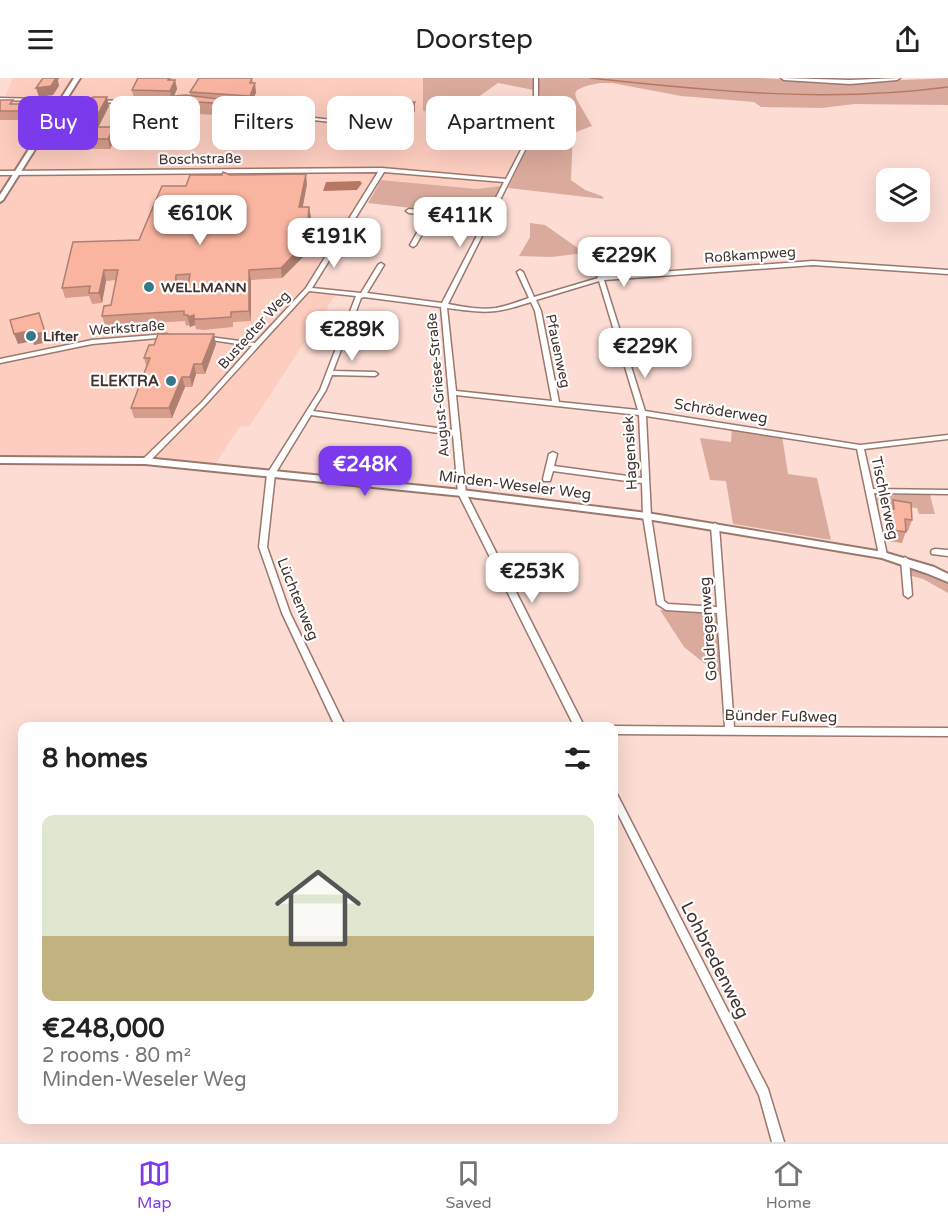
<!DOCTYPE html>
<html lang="en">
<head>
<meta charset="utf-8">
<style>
  body { margin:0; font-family:"Varela Round",sans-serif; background:#f6f6f6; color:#222; height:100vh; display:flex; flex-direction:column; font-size:22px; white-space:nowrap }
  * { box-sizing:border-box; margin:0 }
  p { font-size:20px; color:#767676 }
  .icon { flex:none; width:33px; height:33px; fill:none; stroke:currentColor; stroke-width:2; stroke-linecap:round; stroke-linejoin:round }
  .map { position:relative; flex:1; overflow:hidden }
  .drawer { position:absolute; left:18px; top:644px; width:600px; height:402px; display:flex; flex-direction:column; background:#fff; border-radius:12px; box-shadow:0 6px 24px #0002 }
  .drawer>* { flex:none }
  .top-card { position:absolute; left:18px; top:18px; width:600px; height:54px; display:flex; gap:12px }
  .fabs { position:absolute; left:876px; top:90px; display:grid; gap:12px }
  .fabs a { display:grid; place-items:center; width:54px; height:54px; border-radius:12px; background:#fff; box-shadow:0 6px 24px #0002; font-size:30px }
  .price { position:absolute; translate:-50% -51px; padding:0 14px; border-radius:12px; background:#fff; color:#222; font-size:20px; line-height:39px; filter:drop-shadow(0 2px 3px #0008) }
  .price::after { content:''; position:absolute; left:50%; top:36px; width:18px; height:14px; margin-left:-9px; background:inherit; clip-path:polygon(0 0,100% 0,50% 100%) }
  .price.selected { background:#7c3aed; color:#fff }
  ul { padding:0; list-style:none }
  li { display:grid; align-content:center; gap:12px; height:318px; padding:0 24px }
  li span { display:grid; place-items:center; height:186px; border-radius:12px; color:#555 }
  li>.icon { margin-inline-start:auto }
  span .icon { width:108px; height:108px; fill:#fffc; stroke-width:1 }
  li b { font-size:26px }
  h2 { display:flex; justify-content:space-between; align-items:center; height:72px; padding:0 24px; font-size:26px }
  .chip { padding:0 21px; border-radius:12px; background:#fff; box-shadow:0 6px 24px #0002; font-size:21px; line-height:54px }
  .chip.selected { background:#7c3aed; color:#fff }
  header { display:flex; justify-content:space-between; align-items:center; height:78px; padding:0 24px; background:#fff; font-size:27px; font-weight:600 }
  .tabs { display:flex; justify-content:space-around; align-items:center; height:84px; border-top:2px solid #e0e0e0; background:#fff; font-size:16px; color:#767676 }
  .tabs a { display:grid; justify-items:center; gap:3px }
  .tabs .selected { color:#7c3aed }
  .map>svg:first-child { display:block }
  .built { fill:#fdcec0 }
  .green { fill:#daab9d }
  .water { fill:#b77765 }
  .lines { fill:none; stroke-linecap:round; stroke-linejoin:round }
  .stream { stroke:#b77765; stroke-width:1.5 }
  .minor-casing { stroke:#9b786d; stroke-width:3 }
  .tertiary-casing { stroke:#9b786d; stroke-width:4 }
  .secondary-casing { stroke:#9b786d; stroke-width:3 }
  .minor { fill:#fff; fill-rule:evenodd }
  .tertiary { fill:#fff; fill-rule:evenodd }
  .secondary { fill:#fff; fill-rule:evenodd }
  .wall { fill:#d79c8a; fill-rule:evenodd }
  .shaded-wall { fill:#af7f71 }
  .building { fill:#fab5a1; stroke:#af7f71; stroke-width:1.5; fill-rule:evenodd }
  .poi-dot { fill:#357889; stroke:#fff; stroke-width:2 }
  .labels { text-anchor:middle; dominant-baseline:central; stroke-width:4.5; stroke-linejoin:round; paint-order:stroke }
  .far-street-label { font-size:14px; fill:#41322e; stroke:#fff }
  .far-poi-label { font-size:14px; font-weight:bold; fill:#41322e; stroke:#fff; text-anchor:start }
  .poi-label { font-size:15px; font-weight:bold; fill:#41322e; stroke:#fff; text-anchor:end }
  .street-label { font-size:15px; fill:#41322e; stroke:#fff }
  .near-street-label { font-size:18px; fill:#41322e; stroke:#fff }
</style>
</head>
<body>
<header><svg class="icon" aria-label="menu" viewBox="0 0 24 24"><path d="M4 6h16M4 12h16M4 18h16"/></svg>Doorstep<svg class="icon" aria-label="share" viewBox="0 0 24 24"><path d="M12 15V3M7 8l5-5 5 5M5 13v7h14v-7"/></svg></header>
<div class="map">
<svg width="948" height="1064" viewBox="0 0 948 1064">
  <rect width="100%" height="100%" fill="#fcdcd3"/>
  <path class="built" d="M13 0H423V33L528 43 519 70 501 108 477 111 374 101 307 206 314 213 336 216 249 349 240 348 214 388 133 380 0 379V19H5Z"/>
  <path class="green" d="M423 0H534V12L498 5 474 22 511 38 510 41 423 33Z
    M538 0H761L839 5 948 0V27L855 26 821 30 761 29 754 24 681 18 612 5H600L586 8 577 12 575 16 577 22 592 48 573 55 571 102 585 112 602 118 604 121 508 110 527 71 540 21Z
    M381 102 477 111 501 108 491 128 461 124 455 135 368 125Z
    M530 145 545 147 585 175 551 179 519 178 530 159Z
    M732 350 782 358 788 396 817 400 831 462 733 446 726 403 710 402 700 360 731 364Z
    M880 417H930L935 436H919L917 430 877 427 876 421Z
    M908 486 948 503V515L923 501 908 497Z
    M660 532 709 533 717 538 720 598 684 569Z"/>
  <path class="water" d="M360 103 362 105 357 112 323 113 326 104Z"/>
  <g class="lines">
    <path class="stream" d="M590 0C710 13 828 25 948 9"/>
    <defs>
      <path id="minor" d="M534 0H538V22L526 70 448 226C464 229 480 232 496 230 507 228 518 224 529 220L517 194 520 192 523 194 534 219 598 200 587 176 590 174 593 176 603 198 813 183 948 192V196L813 187 604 202 645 333 860 367 948 357V361L864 371 873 411 948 412V416L874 415 887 477 883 480 879 477 857 371 646 338 651 438 664 523 668 526 717 529 711 448 715 445 719 448 734 649 948 650V658L614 656V648L725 649 717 535 666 532 657 526 643 438 642 405 553 393 550 403H544L543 401 549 376 553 374 557 376 554 388 642 400 639 337 456 317 466 415 584 648H574L458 415 453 357 311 337 275 396 267 469 290 535 345 648H335L282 535 259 469 267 396 320 312 356 218 309 213 206 326 148 385H142L141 383 202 324 252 268 204 261 202 260V258L255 265 306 210 378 94 0 97V93L382 90 506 101 522 70 534 22ZM384 94 504 104 486 139 409 131 406 133 409 135 427 137 410 167 413 169 416 167 433 137 485 142 442 225 367 215 384 187 381 185 378 187 361 215 312 210ZM599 203 638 332 559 324 541 233 536 222ZM364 219 441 229 452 352 313 333 326 312 332 297 375 298 378 296 375 294 333 293 344 264H376L379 262 376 260H346L361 220ZM531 224 535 233 552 323 456 313 447 230C465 232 484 236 502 232 512 230 521 227 531 224Z
        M0 20 171 24 173 25 171 26 0 22Z
        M211 28 410 51 412 52 410 53 209 30V29Z
        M167 256 170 258 169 259 92 266 0 285V281L92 262Z
        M381 383H384L388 385 376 408H370L369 406Z
        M935 471 948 472V478L932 476 931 474 932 472Z
        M905 479 909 482 912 517 908 520 904 517 901 482Z
        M614 715 617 716 768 1011 784 1064H772L759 1017 614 728Z"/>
      <path id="tertiary" d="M74 0H80L3 122 0 124V117Z
        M0 379 145 380 462 412 647 435 883 474 934 489 948 496V504L926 495 882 480 647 441 462 418 145 386 0 385Z"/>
      <path id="secondary" d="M781 0 850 2 900 0 897 2 850 6 784 2Z"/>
    </defs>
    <use href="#minor" class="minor-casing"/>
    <use href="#tertiary" class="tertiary-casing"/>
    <use href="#secondary" class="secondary-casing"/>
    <use href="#minor" class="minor"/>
    <use href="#tertiary" class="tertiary"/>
    <use href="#secondary" class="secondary"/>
  </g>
  <path class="wall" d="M138 0H171L172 2H175L177 11 174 18H190V14L252 0 253 5 256 14 252 27 219 25 220 33 215 37 198 36 193 49H157L154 37 161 21H134L132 12Z
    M107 19 109 28 98 49H114L116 58 110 71H43L40 61 89 25Z
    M273 21 275 39 273 45H265L263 27Z
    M0 22 14 26H34L37 35 32 42H0Z
    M415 24V33L405 48 355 42V33Z
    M230 97 307 106 302 129H309L310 141H321L322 150 320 165H317L282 200 251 202V243L233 244V249L203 252 196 251 195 247 190 249 189 247 186 248 185 243 105 248 102 238 111 227 116 202 106 203 102 225 92 226 89 218 65 220 62 210 139 162 186 108ZM188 206V210L178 211V207Z
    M216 266 205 296H196L192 309H185L172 340H134L131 330 146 288 144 280Z
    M893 422 912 442 908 453H906L902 465 888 463 887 441Z"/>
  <path class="shaded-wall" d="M53 0H59L58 2 59 8 53 17 39 19 36 10Z
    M175 2 177 11 172 22 170 13Z
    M255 5 256 14 252 27 250 18Z
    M107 19 109 28 94 58 91 49Z
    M218 21 220 33 215 37 213 25Z
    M273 21 275 39 273 45 271 27Z
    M196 24 198 36 193 49 191 37Z
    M415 24V33L405 48 404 38Z
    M34 26 37 35 32 42 30 33Z
    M114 49 116 58 110 71 108 61Z
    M306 96 307 106 301 139 299 129Z
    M309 129 311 139 309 150 308 141Z
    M321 141 322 150 320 165 319 155Z
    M315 155 317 165 282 200 281 190Z
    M104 192 106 203 102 225 99 215Z
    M249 192 251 202V243L249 233Z
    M176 197 178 207 177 221 175 211Z
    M39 235 48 264 34 267 33 263 18 266 14 256Z
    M194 237 195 247 190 249 188 239Z
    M214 256 216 266 205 296 202 286Z
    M194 286 196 296 192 309 190 299Z
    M182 299 185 309 172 340 169 330Z"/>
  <path class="building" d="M43 0H56L51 8 36 10Z
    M138 0H169L168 2H175L170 13 132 12Z
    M199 0H252L250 5H255L250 18 190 14Z
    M186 17 218 21 213 25 196 24 191 37H154L163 19Z
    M93 19H107L91 49H114L108 61H40L62 25H89Z
    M366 19 415 24 404 38 355 33Z
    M265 21H273L271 27H263Z
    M0 22H13L10 26H34L30 33H0Z
    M223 94 230 97 306 96 299 129H309L308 141H321L319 155H315L281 190 249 192V233L231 234V239L201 241H194V237L188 239V237H184V233L102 238 104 228 111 227 118 192H104L99 215H89L90 208 62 210 73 164 139 162 162 108H186L190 97H222ZM190 196 188 210 175 211 176 197Z
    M39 235 45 254 30 257 29 253 14 256 10 242Z
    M158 256H214L202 286H194L190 299H182L169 330H131L150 280H144L149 267H154Z
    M893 422 911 425 912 442 905 441 906 454 892 452 891 431H894Z"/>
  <g class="poi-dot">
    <circle cx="149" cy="209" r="6"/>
    <circle cx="31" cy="258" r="6"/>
    <circle cx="171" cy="303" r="6"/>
  </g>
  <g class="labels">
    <g class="far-street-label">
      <text transform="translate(200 81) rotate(-1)">Boschstraße</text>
      <text transform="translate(750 177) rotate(-4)">Roßkampweg</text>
      <text transform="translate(127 250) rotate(-4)">Werkstraße</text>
      <text transform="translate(254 252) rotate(-48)">Bustedter Weg</text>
      <text transform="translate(558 273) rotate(78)">Pfauenweg</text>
      <text transform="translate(438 307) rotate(-95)">August-Griese-Straße</text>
    </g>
    <g class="far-poi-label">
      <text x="161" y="209">WELLMANN</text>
      <text x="43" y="258">Lifter</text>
    </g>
    <g class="poi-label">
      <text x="159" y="303">ELEKTRA</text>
    </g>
    <g class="street-label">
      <text transform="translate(721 333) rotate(9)">Schröderweg</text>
      <text transform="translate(630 375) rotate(-93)">Hagensiek</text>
      <text transform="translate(515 407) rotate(7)">Minden-Weseler Weg</text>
      <text transform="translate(885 420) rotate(78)">Tischlerweg</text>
      <text transform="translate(298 521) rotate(68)">Lüchtenweg</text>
      <text transform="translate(708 551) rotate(-94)">Goldregenweg</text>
      <text transform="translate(781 638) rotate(1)">Bünder Fußweg</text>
    </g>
    <g class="near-street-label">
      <text transform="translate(715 882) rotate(63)">Lohbredenweg</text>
    </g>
  </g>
</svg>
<div class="fabs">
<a><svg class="icon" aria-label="layers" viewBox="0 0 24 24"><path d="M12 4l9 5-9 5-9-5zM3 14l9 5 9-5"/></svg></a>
</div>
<b class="price" style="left:200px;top:168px">€610K</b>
<b class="price" style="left:460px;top:170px">€411K</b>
<b class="price" style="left:334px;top:191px">€191K</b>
<b class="price" style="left:624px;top:210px">€229K</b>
<b class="price" style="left:352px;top:284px">€289K</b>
<b class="price" style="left:645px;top:301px">€229K</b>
<b class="price selected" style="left:365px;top:419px">€248K</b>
<b class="price" style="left:532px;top:526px">€253K</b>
<div class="top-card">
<a class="chip selected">Buy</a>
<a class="chip">Rent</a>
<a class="chip">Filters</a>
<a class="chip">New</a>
<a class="chip">Apartment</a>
</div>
<section class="drawer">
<h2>8 homes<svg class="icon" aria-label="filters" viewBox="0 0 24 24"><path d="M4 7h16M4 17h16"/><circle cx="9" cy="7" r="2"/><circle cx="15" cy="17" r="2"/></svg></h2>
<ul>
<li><span style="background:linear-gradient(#dfe7d0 65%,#c2b280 0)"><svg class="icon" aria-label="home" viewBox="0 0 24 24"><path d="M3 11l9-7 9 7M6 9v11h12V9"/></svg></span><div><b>€248,000</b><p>2 rooms · 80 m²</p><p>Minden-Weseler Weg</p></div></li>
</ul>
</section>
</div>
<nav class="tabs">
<a class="selected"><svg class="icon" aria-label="map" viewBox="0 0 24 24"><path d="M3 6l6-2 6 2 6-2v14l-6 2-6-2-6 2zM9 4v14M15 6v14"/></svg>Map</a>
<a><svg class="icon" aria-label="saved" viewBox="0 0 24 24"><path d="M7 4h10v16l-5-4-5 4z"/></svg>Saved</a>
<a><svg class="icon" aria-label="home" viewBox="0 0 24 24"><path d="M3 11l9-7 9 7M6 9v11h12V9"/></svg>Home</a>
</nav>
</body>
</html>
